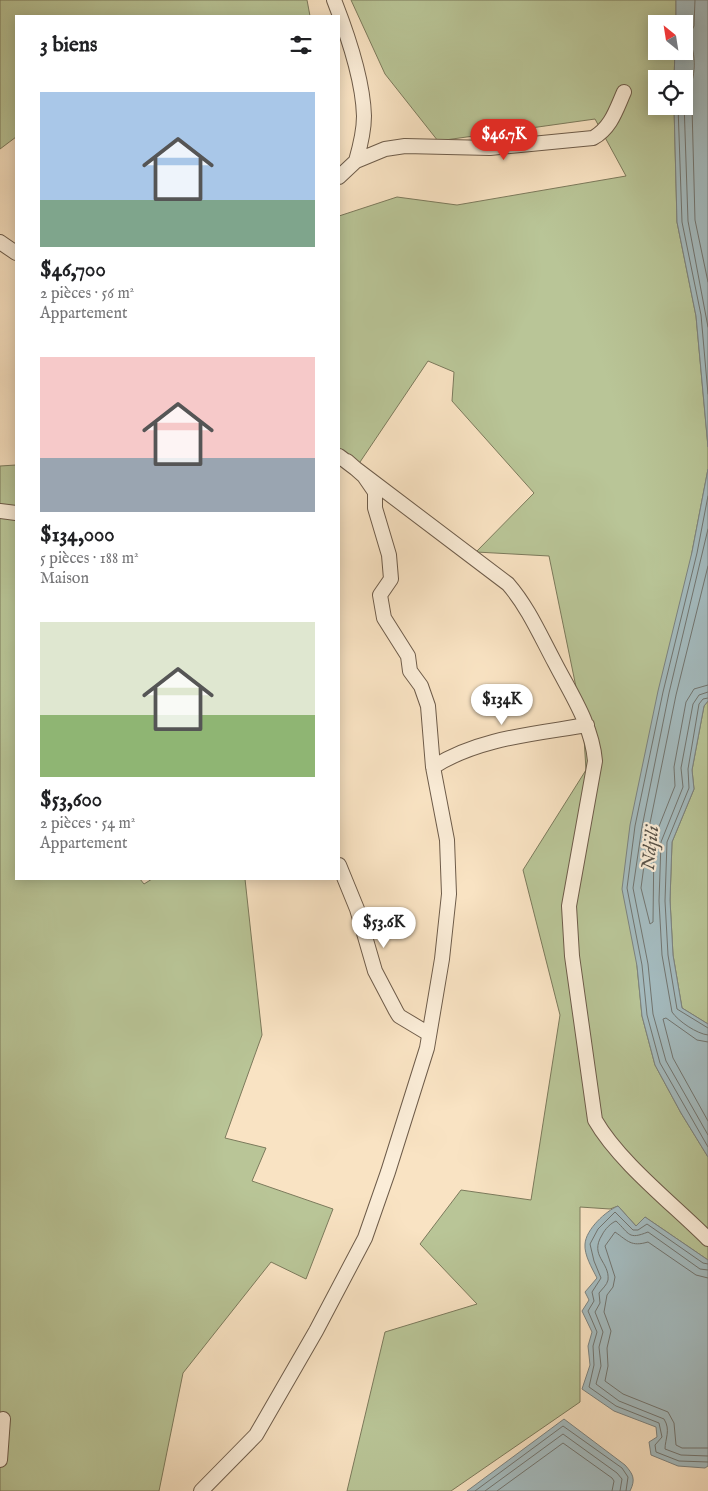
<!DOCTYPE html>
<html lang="fr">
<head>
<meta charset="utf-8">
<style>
  body { margin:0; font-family:"IM FELL English",serif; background:#f6f6f6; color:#202124; height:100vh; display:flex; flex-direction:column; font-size:19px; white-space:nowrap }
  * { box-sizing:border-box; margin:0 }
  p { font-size:16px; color:#757577 }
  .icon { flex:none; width:28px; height:28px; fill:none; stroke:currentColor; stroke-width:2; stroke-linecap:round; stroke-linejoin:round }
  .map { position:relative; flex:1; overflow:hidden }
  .side { position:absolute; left:15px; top:15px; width:325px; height:865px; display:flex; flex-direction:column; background:#fff; border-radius:0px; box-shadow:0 2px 12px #0003 }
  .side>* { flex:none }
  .needle { width:32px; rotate:330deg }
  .tools { position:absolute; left:648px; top:15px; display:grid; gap:10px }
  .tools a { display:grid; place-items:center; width:45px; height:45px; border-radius:0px; background:#fff; box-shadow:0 2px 12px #0003; font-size:25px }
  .price { position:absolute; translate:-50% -42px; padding:0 11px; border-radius:18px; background:#fff; color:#222; font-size:16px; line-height:32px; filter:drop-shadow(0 1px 2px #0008) }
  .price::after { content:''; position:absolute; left:50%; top:30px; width:15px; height:11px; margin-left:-8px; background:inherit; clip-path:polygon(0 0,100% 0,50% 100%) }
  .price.selected { background:#d93025; color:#fff }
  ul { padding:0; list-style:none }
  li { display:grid; align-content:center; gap:10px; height:265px; padding:0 25px }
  li span { display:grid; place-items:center; height:155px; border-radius:0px; color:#555 }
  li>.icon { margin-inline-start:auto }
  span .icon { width:90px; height:90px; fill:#fffc; stroke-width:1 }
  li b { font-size:21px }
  h2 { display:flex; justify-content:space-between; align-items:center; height:60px; padding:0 25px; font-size:21px }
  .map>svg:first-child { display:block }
  .green { fill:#b9c597; stroke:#7c7a5c }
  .water { fill:#a4bbbf; stroke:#7c8380 }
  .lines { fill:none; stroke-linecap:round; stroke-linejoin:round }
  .shore { stroke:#727570; stroke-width:1 }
  .minor-casing { stroke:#6e5c4a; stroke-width:16 }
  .minor { stroke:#fbedd8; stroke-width:14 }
  .labels { text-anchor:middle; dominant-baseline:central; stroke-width:4.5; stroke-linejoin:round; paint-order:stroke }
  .water-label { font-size:19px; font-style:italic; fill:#585248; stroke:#fbedd8 }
</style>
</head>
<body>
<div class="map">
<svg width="708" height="1491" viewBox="0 0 708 1491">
  <rect width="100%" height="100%" fill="#f9e3c3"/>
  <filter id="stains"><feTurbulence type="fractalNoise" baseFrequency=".004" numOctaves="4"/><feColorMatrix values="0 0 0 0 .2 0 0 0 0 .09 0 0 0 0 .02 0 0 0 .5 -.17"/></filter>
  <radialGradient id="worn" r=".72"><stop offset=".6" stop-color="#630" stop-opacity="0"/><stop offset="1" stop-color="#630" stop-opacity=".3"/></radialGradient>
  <path class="green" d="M0 0H307L310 16H16V137L0 149Z
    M351 0H676V24H656V51H675L674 79H656V106H674L677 222 696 316 708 447V469L692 552 637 966 642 1016 655 1065 681 1113 708 1157V1260L645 1217 636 1226 618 1206 610 1209 580 1207V1402L451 1491H347L385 1332 477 1304 420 1244 461 1190 531 1200 560 1015 523 870 586 770 583 721 549 556 476 552 534 493 452 401 454 372 428 361 358 465 339 453V216L397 197 457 205 626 176 595 119 438 141 385 74Z
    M16 465V879H140L144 884 152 879H245L262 1035 225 1138 266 1148 252 1181 333 1209 306 1279 271 1262 183 1373 159 1491H0V466Z
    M708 701V1024L682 1008 673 955 670 900 672 842 694 789 692 770 704 706Z"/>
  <path class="water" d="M676 0H708V447L696 316 677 222 674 106H684V79H674L675 51H684V24H676Z
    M708 469V701L704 706 692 770 694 789 672 842 670 900 673 955 682 1008 708 1024V1157L681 1113 655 1065 642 1016 637 966 622 889 630 825 658 691 692 552Z
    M618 1206 636 1226 645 1217 708 1260V1466L705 1468 678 1466 651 1455 649 1442 657 1437 656 1427 614 1411 582 1389 590 1365 588 1346 592 1332 582 1311 589 1300 585 1292 597 1278C592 1268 584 1255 585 1244 586 1229 606 1211 618 1206Z
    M564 1419 625 1465C633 1474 636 1479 630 1491H467Z"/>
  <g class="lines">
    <path class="shore" d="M695 0 694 26 688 38C697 54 696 78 687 93L692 107 695 220 708 282
      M684 102 688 221 708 327
      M678 106 682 222 701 315 708 394
      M708 496 697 553 663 692 635 826 627 888 642 965 647 1015 660 1063 708 1147
      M708 529 669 693 642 827 633 888 648 964 653 1014 666 1061 708 1135
      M708 566 676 695 649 828 641 888 650 924 653 922 654 839 675 786 674 767 686 702 694 689 708 685
      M708 692 699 695 693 704 681 768 683 787 661 842 659 901 662 955 672 1012C678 1021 697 1034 708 1035
      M708 698 703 699 699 704 688 769 689 788 667 842 665 901 668 955 677 1009 708 1028
      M708 1042 697 1040 666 1018 663 1019 673 1058 708 1121
      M708 1264 703 1263 647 1224 638 1230H633L615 1212 598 1229 590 1244 594 1261 601 1278 592 1292 594 1301 588 1311 597 1332 593 1346 594 1365 589 1387 616 1406 659 1423 662 1437 655 1445 656 1452 679 1461 708 1462
      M708 1270 700 1269 648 1232C628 1240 630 1234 616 1221 611 1223 605 1229 602 1235 589 1256 610 1262 608 1280 607 1285 602 1289 599 1293L600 1303 595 1312 603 1332 599 1347 601 1366 596 1384 619 1401 664 1419C671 1430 665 1439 665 1449L681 1455 708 1456
      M708 1278 696 1275 648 1242C631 1247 628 1241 615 1232L605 1246 615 1277 613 1287 607 1295 604 1312 611 1331 607 1348 608 1366 605 1381 623 1394 668 1412 674 1423 676 1445 682 1448H708
      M475 1491 563 1426 622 1468 628 1477 626 1491
      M485 1491 563 1434 617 1473 622 1479 620 1491
      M497 1491 563 1443 612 1478 614 1481 612 1491"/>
    <defs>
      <path id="minor" d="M334 0C347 33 363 80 364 116 364 131 360 147 356 161
        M339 177 356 161 385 149 405 146 490 148 593 138C611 128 616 110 624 92
        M0 242 16 253
        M339 456 508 584C528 607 540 635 555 663 571 694 592 725 595 761L569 906 572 956 595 1120C619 1162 673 1204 708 1239
        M0 511 16 513
        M433 767C478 738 534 734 587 725
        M339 865 357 909 375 971 396 1011 399 1016 429 1034
        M0 1460 3 1419
        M201 1491 256 1435 316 1331 365 1238 388 1172 427 1048 442 959 449 894 447 840 433 767 428 706 421 686 410 671 408 656 384 618 380 595 391 579 389 555 375 508V492L364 476 347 461"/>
    </defs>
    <use href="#minor" class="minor-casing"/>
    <use href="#minor" class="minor"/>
  </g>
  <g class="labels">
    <g class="water-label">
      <text transform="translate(651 848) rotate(-84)">Ndjili</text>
    </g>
  </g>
  <rect width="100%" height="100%" filter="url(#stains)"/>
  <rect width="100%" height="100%" fill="url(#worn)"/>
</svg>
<div class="tools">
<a><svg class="needle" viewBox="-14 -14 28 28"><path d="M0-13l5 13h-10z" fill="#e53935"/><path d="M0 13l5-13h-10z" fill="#757577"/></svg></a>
<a><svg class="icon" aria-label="locate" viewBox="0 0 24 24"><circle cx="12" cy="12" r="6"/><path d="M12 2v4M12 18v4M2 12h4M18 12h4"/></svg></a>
</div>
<b class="price selected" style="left:504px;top:161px">$46.7K</b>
<b class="price" style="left:502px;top:726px">$134K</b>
<b class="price" style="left:384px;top:949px">$53.6K</b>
<section class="side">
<h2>3 biens<svg class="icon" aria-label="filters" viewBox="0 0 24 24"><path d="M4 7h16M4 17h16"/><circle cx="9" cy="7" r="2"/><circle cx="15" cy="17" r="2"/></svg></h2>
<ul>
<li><span style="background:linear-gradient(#a9c7e8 70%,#7fa58c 0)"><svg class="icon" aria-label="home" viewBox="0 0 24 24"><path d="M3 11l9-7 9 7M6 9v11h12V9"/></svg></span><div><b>$46,700</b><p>2 pièces · 56 m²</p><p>Appartement</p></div></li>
<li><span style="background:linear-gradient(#f6c9c9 65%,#9aa5b1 0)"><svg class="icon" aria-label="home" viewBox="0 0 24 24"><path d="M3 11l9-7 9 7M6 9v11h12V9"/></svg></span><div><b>$134,000</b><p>5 pièces · 188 m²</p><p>Maison</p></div></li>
<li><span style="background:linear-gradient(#dfe7d0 60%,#8fb573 0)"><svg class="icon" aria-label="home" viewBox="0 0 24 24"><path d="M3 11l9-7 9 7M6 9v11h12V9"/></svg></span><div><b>$53,600</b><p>2 pièces · 54 m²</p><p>Appartement</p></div></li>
</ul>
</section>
</div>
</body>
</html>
